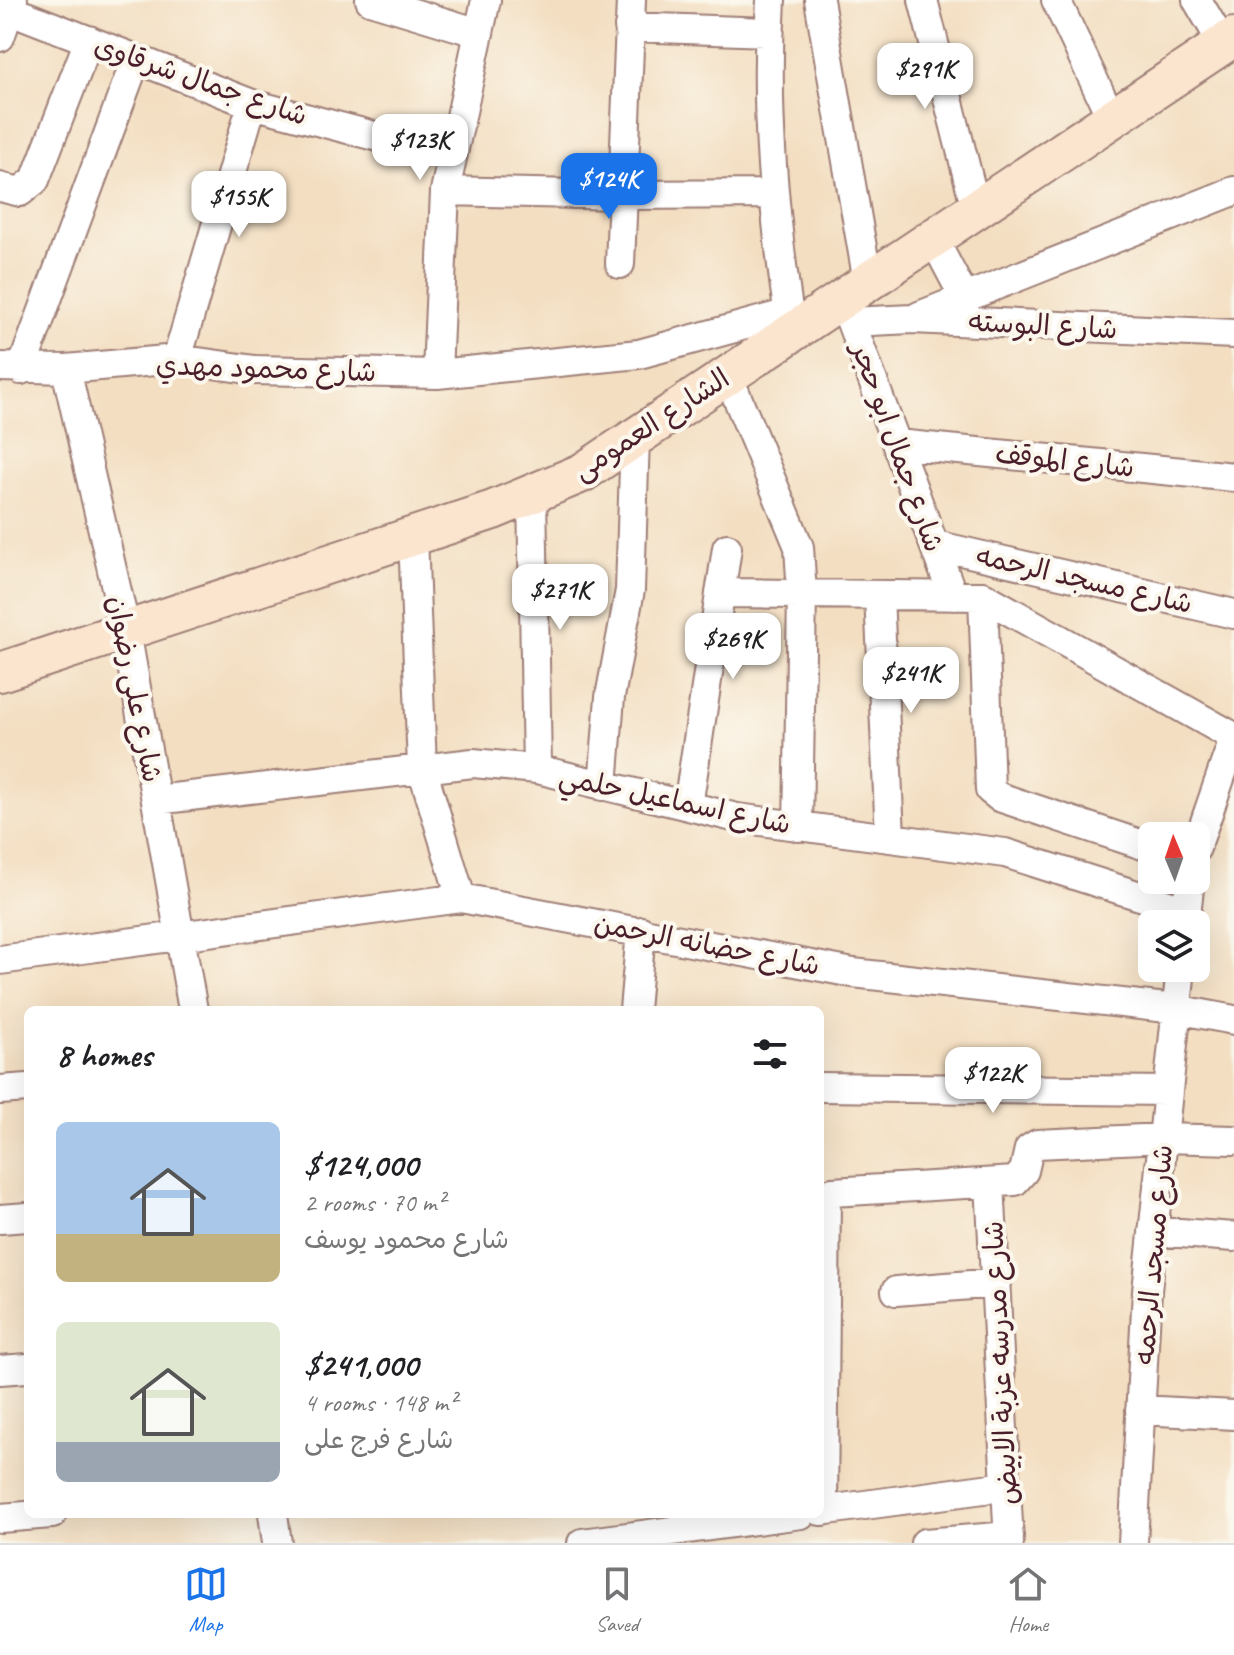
<!DOCTYPE html>
<html lang="en">
<head>
<meta charset="utf-8">
<style>
  body { margin:0; font-family:Caveat,"Playpen Sans Arabic",sans-serif; background:#f2f2f2; color:#202124; height:100vh; display:flex; flex-direction:column; font-size:30px; white-space:nowrap }
  * { box-sizing:border-box; margin:0 }
  p { font-size:26px; color:#757577 }
  .icon { flex:none; width:44px; height:44px; fill:none; stroke:currentColor; stroke-width:2; stroke-linecap:round; stroke-linejoin:round }
  .map { position:relative; flex:1; overflow:hidden }
  .details { position:absolute; left:24px; top:1006px; width:800px; height:512px; display:flex; flex-direction:column; background:#fff; border-radius:12px; box-shadow:0 8px 32px #0002 }
  .details>* { flex:none }
  .needle { width:52px; rotate:358deg }
  .tools { position:absolute; left:1138px; top:822px; display:grid; gap:16px }
  .tools a { display:grid; place-items:center; width:72px; height:72px; border-radius:12px; background:#fff; box-shadow:0 8px 32px #0002; font-size:40px }
  .price { position:absolute; translate:-50% -68px; padding:0 18px; border-radius:16px; background:#fff; color:#222; font-size:26px; line-height:52px; filter:drop-shadow(0 2px 4px #0008) }
  .price::after { content:''; position:absolute; left:50%; top:48px; width:24px; height:18px; margin-left:-12px; background:inherit; clip-path:polygon(0 0,100% 0,50% 100%) }
  .price.current { background:#1a73e8; color:#fff }
  ul { padding:0; list-style:none }
  li { display:flex; align-items:center; gap:24px; height:200px; padding:0 32px }
  li span { display:grid; place-items:center; flex:none; width:224px; height:160px; border-radius:12px; color:#555 }
  li>.icon { margin-inline-start:auto }
  span .icon { width:96px; height:96px; fill:#fffc; stroke-width:1 }
  li b { font-size:34px }
  h2 { display:flex; justify-content:space-between; align-items:center; height:96px; padding:0 32px; font-size:34px }
  .menu { display:flex; justify-content:space-around; align-items:center; height:112px; border-top:2px solid #e0e0e0; background:#fff; font-size:22px; color:#757577 }
  .menu a { display:grid; justify-items:center; gap:4px }
  .menu .current { color:#1a73e8 }
  .map>svg:first-child { display:block }
  .lines { fill:none; stroke-linecap:round; stroke-linejoin:round }
  .minor-casing { stroke:#9e7e76; stroke-width:32 }
  .secondary-casing { stroke:#9e7e76; stroke-width:42 }
  .minor { stroke:#fff; stroke-width:28 }
  .secondary { stroke:#fbe5cf; stroke-width:38 }
  .labels { text-anchor:middle; dominant-baseline:central; stroke-width:8; stroke-linejoin:round; paint-order:stroke }
  .street-label { font-size:28px; fill:#4a1f2b; stroke:#fbf7ec }
</style>
</head>
<body>
<div class="map">
<svg width="1234" height="1543" viewBox="0 0 1234 1543">
  <rect width="100%" height="100%" fill="#fbf7ec"/>
  <filter id="ink" filterUnits="userSpaceOnUse"><feTurbulence type="fractalNoise" baseFrequency=".0125" numOctaves="2"/><feDisplacementMap in="SourceGraphic" scale="16" xChannelSelector="R" yChannelSelector="G"/><feConvolveMatrix kernelMatrix="1 2 1 2 8 2 1 2 1" color-interpolation-filters="sRGB"/></filter>
  <filter id="wash" filterUnits="userSpaceOnUse"><feTurbulence type="fractalNoise" baseFrequency=".006" numOctaves="4" result="noise"/><feDisplacementMap in="SourceGraphic" scale="32" xChannelSelector="R" yChannelSelector="G"/><feGaussianBlur stdDeviation="1.8" result="paint"/><feColorMatrix in="noise" values="0 0 0 0 0 0 0 0 0 0 0 0 0 0 0 0 0 1.4 0 .05"/><feComposite in="paint" operator="in"/></filter>
  <g filter="url(#wash)">
    <rect width="100%" height="100%" fill="#f3dec1"/>
  </g>
  <g filter="url(#ink)">
    <g class="lines">
      <defs>
        <path id="minor" d="M370 0 479 33
          M771 0C764 112 774 219 791 329
          M819 0 868 282
          M923 0 976 209
          M1056 0 1112 119
          M1197 0 1223 44
          M0 6 252 104 451 156
          M629 27 769 32
          M0 37 13 0
          M0 187 20 192 35 180 89 40
          M445 191 623 195 773 194
          M933 238 964 297
          M620 264 631 0
          M845 306 953 596
          M919 316 1234 191
          M851 322 912 319 1234 334
          M177 359 252 104
          M0 367 66 369 177 359 255 370 437 374 639 354 789 313
          M66 369 126 631 193 1010
          M21 370 136 59
          M727 373 799 547 802 594 798 827
          M437 374 445 191 486 0
          M897 444 1234 477
          M532 495 537 769
          M413 536 422 768 461 898
          M935 545 1234 614
          M720 593 983 596 1234 737
          M879 595 890 837
          M983 596 990 790 999 797 1152 848
          M603 786 610 697 630 590 635 436
          M156 800 473 763 537 769 737 818 1005 853 1187 911
          M688 806 727 548
          M1196 848 1234 738
          M1185 924 1190 880
          M0 960 461 898 853 973 1176 1009 1234 1020
          M634 1010 641 931
          M820 1087 1168 1091
          M0 1090 28 1088
          M990 1183 1009 1543
          M0 1219 28 1217
          M1153 1231 1234 1237
          M896 1291 996 1283
          M0 1370 28 1368
          M1140 1410 1234 1415
          M820 1511 1006 1486
          M823 1511 826 1196 832 1192 1015 1181 1024 1171 1029 1149 1037 1144 1163 1138 1234 1140
          M273 1514 277 1543
          M0 1518 52 1514
          M582 1543 801 1514
          M925 1543 1009 1536
          M1133 1543 1147 1291 1181 968"/>
        <path id="secondary" d="M0 672 493 510 582 473 1234 37"/>
      </defs>
      <use href="#minor" class="minor-casing"/>
      <use href="#secondary" class="secondary-casing"/>
      <use href="#minor" class="minor"/>
      <use href="#secondary" class="secondary"/>
    </g>
  </g>
  <g class="labels">
    <g class="street-label">
      <text transform="translate(201 80) rotate(19)">شارع جمال شرقاوى</text>
      <text transform="translate(1043 325) rotate(3)">شارع البوسته</text>
      <text transform="translate(266 368) rotate(2)">شارع محمود مهدي</text>
      <text transform="translate(651 424) rotate(-33)">الشارع العمومى</text>
      <text transform="translate(898 447) rotate(70)">شارع جمال ابو حجر</text>
      <text transform="translate(1065 460) rotate(6)">شارع الموقف</text>
      <text transform="translate(1084 579) rotate(13)">شارع مسجد الرحمه</text>
      <text transform="translate(135 689) rotate(79)">شارع على رضوان</text>
      <text transform="translate(675 800) rotate(12)">شارع اسماعيل حلمي</text>
      <text transform="translate(707 944) rotate(11)">شارع حضانه الرحمن</text>
      <text transform="translate(1153 1255) rotate(-85)">شارع مسجد الرحمه</text>
      <text transform="translate(1000 1363) rotate(-93)">شارع مدرسه عزبة الابيض</text>
    </g>
  </g>
</svg>
<div class="tools">
<a><svg class="needle" viewBox="-14 -14 28 28"><path d="M0-13l5 13h-10z" fill="#e53935"/><path d="M0 13l5-13h-10z" fill="#757577"/></svg></a>
<a><svg class="icon" aria-label="layers" viewBox="0 0 24 24"><path d="M12 4l9 5-9 5-9-5zM3 14l9 5 9-5"/></svg></a>
</div>
<b class="price" style="left:925px;top:111px">$291K</b>
<b class="price" style="left:420px;top:182px">$123K</b>
<b class="price current" style="left:609px;top:221px">$124K</b>
<b class="price" style="left:239px;top:239px">$155K</b>
<b class="price" style="left:560px;top:632px">$271K</b>
<b class="price" style="left:733px;top:681px">$269K</b>
<b class="price" style="left:911px;top:715px">$241K</b>
<b class="price" style="left:993px;top:1115px">$122K</b>
<section class="details">
<h2>8 homes<svg class="icon" aria-label="filters" viewBox="0 0 24 24"><path d="M4 7h16M4 17h16"/><circle cx="9" cy="7" r="2"/><circle cx="15" cy="17" r="2"/></svg></h2>
<ul>
<li><span style="background:linear-gradient(#a9c7e8 70%,#c2b280 0)"><svg class="icon" aria-label="home" viewBox="0 0 24 24"><path d="M3 11l9-7 9 7M6 9v11h12V9"/></svg></span><div><b>$124,000</b><p>2 rooms · 70 m²</p><p>شارع محمود يوسف</p></div></li>
<li><span style="background:linear-gradient(#dfe7d0 75%,#9aa5b1 0)"><svg class="icon" aria-label="home" viewBox="0 0 24 24"><path d="M3 11l9-7 9 7M6 9v11h12V9"/></svg></span><div><b>$241,000</b><p>4 rooms · 148 m²</p><p>شارع فرج على</p></div></li>
</ul>
</section>
</div>
<nav class="menu">
<a class="current"><svg class="icon" aria-label="map" viewBox="0 0 24 24"><path d="M3 6l6-2 6 2 6-2v14l-6 2-6-2-6 2zM9 4v14M15 6v14"/></svg>Map</a>
<a><svg class="icon" aria-label="saved" viewBox="0 0 24 24"><path d="M7 4h10v16l-5-4-5 4z"/></svg>Saved</a>
<a><svg class="icon" aria-label="home" viewBox="0 0 24 24"><path d="M3 11l9-7 9 7M6 9v11h12V9"/></svg>Home</a>
</nav>
</body>
</html>
